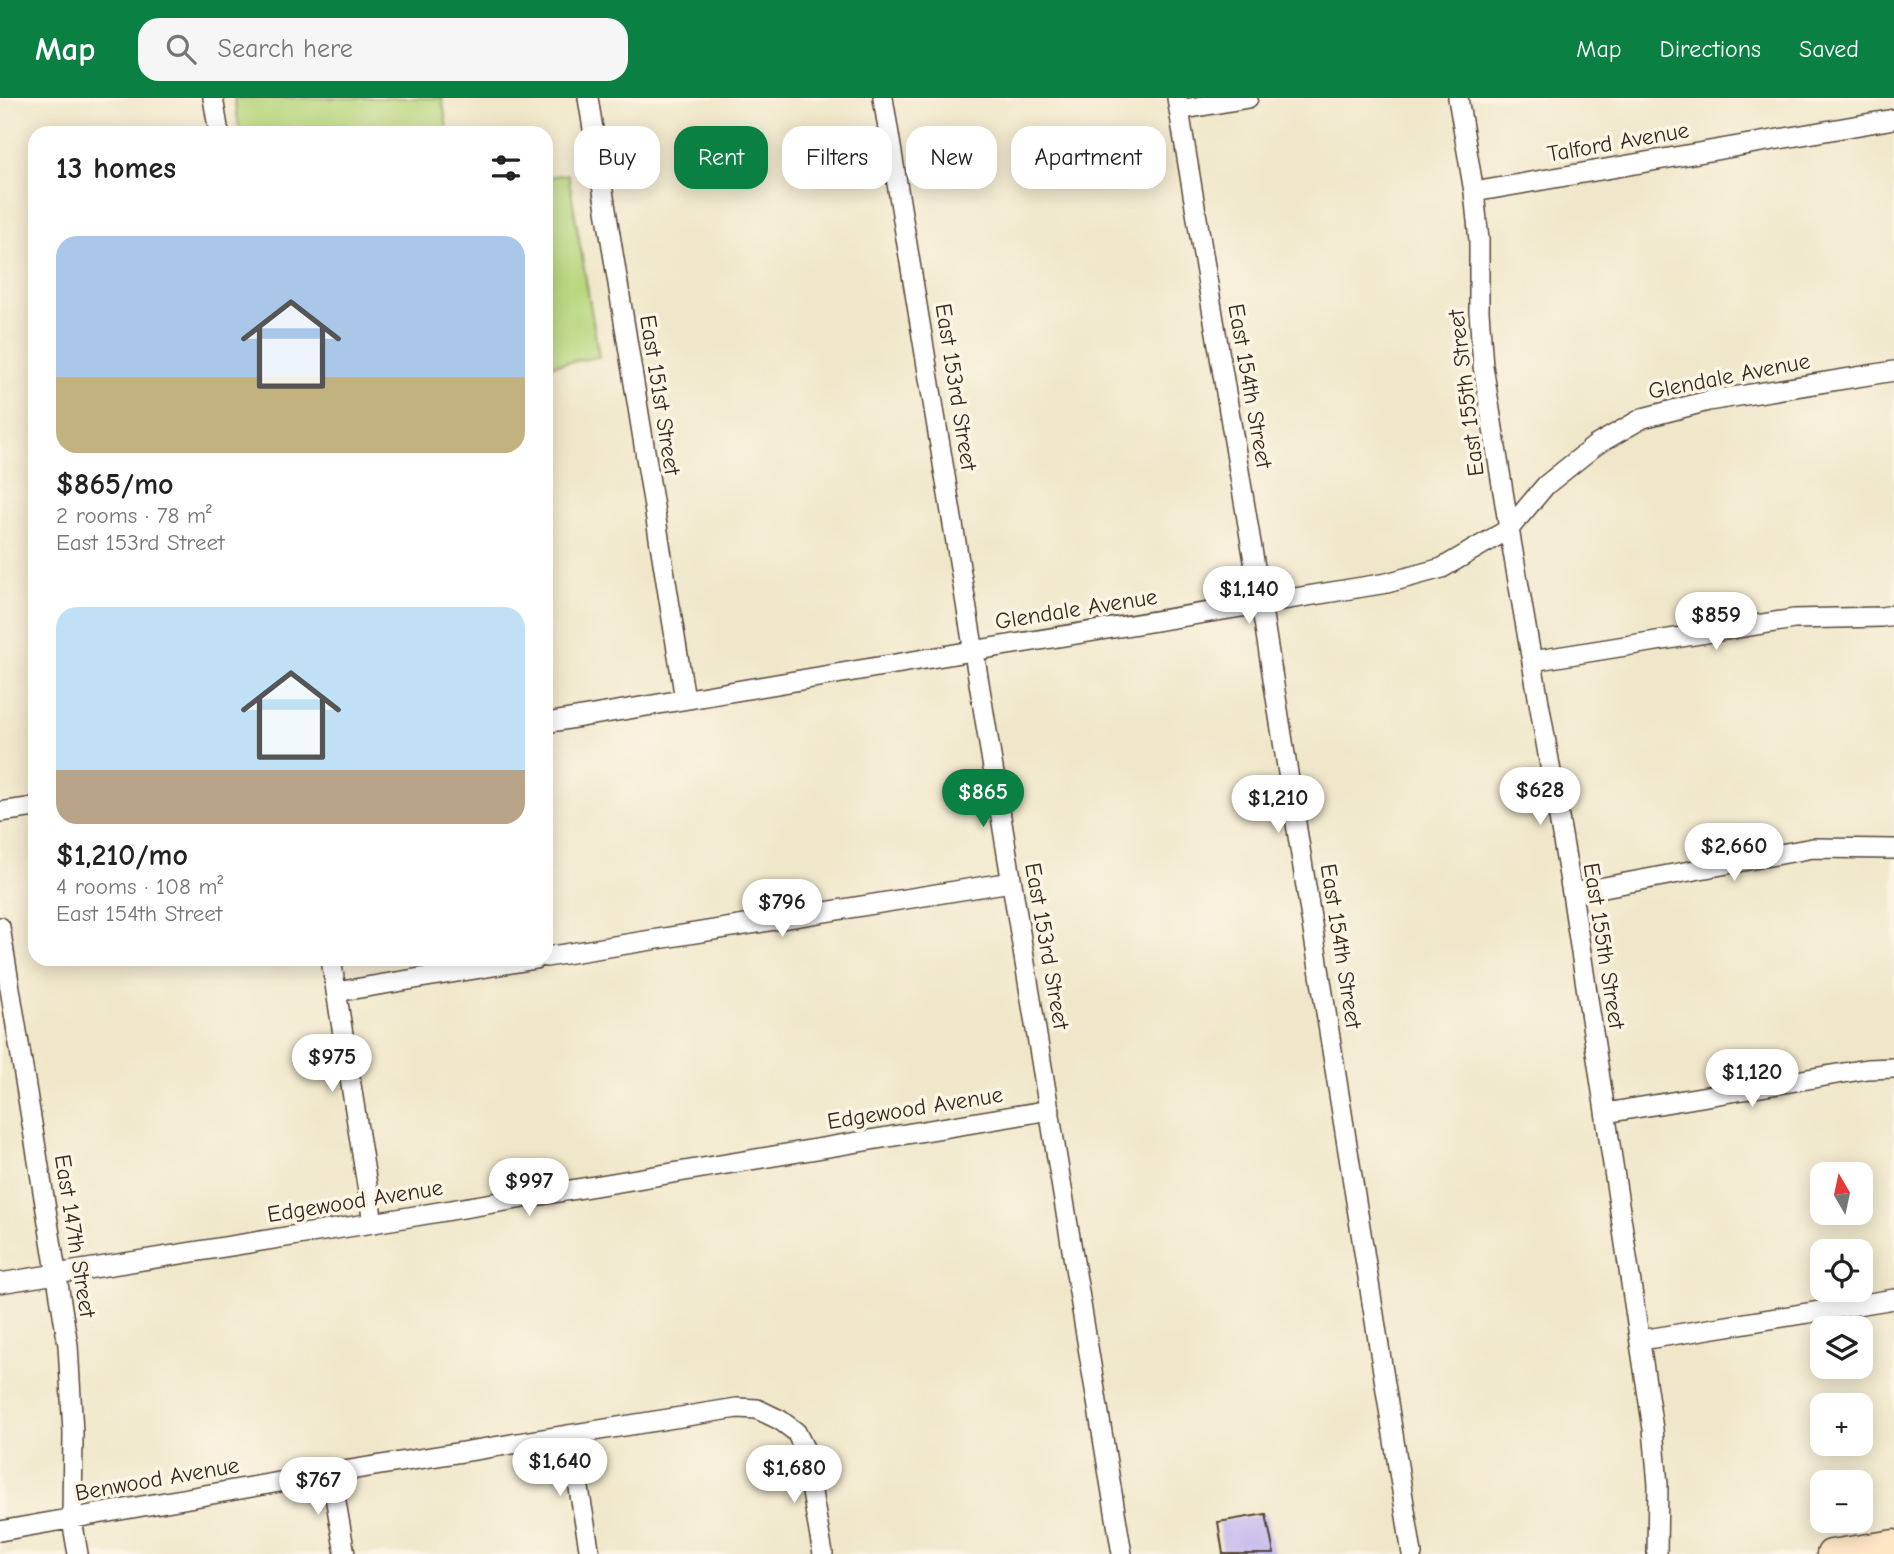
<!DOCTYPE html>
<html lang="en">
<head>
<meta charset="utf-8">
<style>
  body { margin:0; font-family:"Comic Neue",sans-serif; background:#f6f6f6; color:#222; height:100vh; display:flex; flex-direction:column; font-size:26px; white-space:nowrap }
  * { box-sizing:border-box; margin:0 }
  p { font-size:23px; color:#767676 }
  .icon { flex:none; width:38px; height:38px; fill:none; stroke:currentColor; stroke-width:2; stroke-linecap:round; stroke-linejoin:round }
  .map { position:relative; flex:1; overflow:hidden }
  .details { position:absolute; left:28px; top:28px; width:525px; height:840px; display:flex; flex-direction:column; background:#fff; border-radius:21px; box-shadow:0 4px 18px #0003 }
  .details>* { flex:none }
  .hud { position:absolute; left:574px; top:28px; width:665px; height:63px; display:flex; gap:14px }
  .needle { width:46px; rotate:351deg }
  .tools { position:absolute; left:1810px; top:1064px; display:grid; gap:14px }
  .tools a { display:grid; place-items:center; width:63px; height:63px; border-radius:14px; background:#fff; box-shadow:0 4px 18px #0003; font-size:35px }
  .price { position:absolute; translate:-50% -60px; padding:0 16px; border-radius:24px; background:#fff; color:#222; font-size:23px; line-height:46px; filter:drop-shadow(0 2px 4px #0008) }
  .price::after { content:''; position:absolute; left:50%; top:42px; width:21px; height:16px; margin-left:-10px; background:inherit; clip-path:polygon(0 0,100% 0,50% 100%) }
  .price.on { background:#0b8043; color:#fff }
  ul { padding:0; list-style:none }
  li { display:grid; align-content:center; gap:14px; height:371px; padding:0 28px }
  li span { display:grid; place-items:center; height:217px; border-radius:21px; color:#555 }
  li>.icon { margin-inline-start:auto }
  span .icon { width:126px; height:126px; fill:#fffc; stroke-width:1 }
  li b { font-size:30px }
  h2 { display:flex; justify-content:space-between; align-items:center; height:84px; padding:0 28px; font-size:30px }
  .tag { padding:0 24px; border-radius:21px; background:#fff; box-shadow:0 4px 18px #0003; font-size:24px; line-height:63px }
  .tag.on { background:#0b8043; color:#fff }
  header { display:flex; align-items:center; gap:42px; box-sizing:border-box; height:98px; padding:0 35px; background:#0b8043; color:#fff }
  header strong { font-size:33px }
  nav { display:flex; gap:38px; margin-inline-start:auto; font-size:24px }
  .search { width:490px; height:63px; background:#f6f6f6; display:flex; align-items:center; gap:18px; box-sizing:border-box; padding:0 24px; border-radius:21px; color:#767676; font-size:26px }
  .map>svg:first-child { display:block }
  .green { fill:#b8d77f; stroke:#7a804e; stroke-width:2 }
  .building { fill:#bdb2ef }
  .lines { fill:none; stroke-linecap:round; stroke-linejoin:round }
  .minor-casing { stroke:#564638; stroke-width:22 }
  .secondary-casing { stroke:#564638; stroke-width:31 }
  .minor { stroke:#fff; stroke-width:19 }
  .secondary { stroke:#fde5c5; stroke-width:28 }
  .labels { text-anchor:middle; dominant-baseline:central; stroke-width:7; stroke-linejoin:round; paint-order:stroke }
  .street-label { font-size:23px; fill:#3b2a1e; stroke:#fcf5e5 }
</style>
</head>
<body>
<header>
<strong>Map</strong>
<div class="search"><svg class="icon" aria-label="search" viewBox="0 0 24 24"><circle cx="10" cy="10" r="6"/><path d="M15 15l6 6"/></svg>Search here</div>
<nav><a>Map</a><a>Directions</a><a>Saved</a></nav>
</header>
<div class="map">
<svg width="1894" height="1456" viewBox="0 0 1894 1456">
  <rect width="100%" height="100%" fill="#fcf5e5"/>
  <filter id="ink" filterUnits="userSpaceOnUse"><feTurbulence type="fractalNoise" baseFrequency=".0143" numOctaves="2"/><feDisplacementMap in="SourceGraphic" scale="14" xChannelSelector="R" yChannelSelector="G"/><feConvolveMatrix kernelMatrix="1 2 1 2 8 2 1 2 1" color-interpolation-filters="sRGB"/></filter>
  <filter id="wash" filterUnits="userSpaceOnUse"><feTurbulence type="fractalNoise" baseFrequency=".00686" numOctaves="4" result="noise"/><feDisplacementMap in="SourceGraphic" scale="28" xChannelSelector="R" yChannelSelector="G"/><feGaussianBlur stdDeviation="1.57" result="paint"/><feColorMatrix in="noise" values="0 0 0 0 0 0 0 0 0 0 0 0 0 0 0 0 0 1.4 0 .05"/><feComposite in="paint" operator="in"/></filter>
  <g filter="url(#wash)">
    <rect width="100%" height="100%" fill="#f0e7ca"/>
    <path class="green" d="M234 0H442L448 35H240Z
      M568 76 599 259 546 268V79Z"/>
    <g id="blocks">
      <path class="building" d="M1266 1416 1274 1456H1223L1218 1424Z"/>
    </g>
  </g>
  <g filter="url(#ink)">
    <use href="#blocks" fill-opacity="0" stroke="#564638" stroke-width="2"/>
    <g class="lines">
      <defs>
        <path id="minor" d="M213 0 219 35
          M588 0 685 601
          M883 0 1122 1456
          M1177 0 1261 505 1412 1456
          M1458 0 1474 94 1479 142V213L1483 268 1509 431 1572 795 1653 1331 1658 1387 1657 1456
          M1179 12 1248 0
          M1474 94 1894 21
          M1532 563 1794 521 1881 519 1894 517
          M546 625 1002 548 1387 485 1442 470 1509 431 1546 387 1596 347 1643 320 1708 303 1894 273
          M0 714 35 709
          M1572 795 1813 750 1894 751
          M0 829 68 1247 73 1335 72 1422 78 1456
          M546 859 1011 784
          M331 861 373 1125
          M336 894 536 861
          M1606 1015 1867 971 1894 970
          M0 1185 373 1125 1050 1012
          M1641 1242 1894 1201
          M570 1337 590 1456
          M331 1375 345 1456
          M0 1433 331 1375 737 1310 757 1311 780 1322 796 1334 804 1350 823 1456"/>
        <path id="secondary" d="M1831 1456 1894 1446"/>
      </defs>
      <use href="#minor" class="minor-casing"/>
      <use href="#secondary" class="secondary-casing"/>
      <use href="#minor" class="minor"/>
      <use href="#secondary" class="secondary"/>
    </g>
  </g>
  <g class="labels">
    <g class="street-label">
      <text transform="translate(1618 44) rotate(-10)">Talford Avenue</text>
      <text transform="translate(1729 278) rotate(-11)">Glendale Avenue</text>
      <text transform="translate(1250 288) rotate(80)">East 154th Street</text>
      <text transform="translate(956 289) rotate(81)">East 153rd Street</text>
      <text transform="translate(1466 295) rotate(-97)">East 155th Street</text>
      <text transform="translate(660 297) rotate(81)">East 151st Street</text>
      <text transform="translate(1076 511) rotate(-9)">Glendale Avenue</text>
      <text transform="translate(1047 848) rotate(80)">East 153rd Street</text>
      <text transform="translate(1341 848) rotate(81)">East 154th Street</text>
      <text transform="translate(1604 848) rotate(81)">East 155th Street</text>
      <text transform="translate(915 1010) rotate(-9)">Edgewood Avenue</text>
      <text transform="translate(355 1103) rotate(-9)">Edgewood Avenue</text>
      <text transform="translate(75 1138) rotate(81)">East 147th Street</text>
      <text transform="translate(157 1381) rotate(-10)">Benwood Avenue</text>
    </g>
  </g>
</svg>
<div class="tools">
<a><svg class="needle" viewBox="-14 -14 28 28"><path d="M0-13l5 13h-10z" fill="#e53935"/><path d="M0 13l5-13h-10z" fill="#767676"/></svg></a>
<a><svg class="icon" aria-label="locate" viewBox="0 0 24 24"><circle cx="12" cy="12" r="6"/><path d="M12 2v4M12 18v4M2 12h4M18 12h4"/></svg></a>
<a><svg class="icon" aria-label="layers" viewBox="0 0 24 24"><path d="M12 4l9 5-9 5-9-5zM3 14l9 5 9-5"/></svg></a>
<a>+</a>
<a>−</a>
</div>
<b class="price" style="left:1249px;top:528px">$1,140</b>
<b class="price" style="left:1716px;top:554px">$859</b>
<b class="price" style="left:1540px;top:729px">$628</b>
<b class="price on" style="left:983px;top:731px">$865</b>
<b class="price" style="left:1278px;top:737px">$1,210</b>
<b class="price" style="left:1734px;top:785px">$2,660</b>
<b class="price" style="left:782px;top:841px">$796</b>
<b class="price" style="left:332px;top:996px">$975</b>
<b class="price" style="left:1752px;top:1011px">$1,120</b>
<b class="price" style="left:529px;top:1120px">$997</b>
<b class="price" style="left:560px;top:1400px">$1,640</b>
<b class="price" style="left:794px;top:1407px">$1,680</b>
<b class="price" style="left:318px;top:1419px">$767</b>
<div class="hud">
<a class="tag">Buy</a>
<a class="tag on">Rent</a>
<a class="tag">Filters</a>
<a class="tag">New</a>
<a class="tag">Apartment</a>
</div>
<section class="details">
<h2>13 homes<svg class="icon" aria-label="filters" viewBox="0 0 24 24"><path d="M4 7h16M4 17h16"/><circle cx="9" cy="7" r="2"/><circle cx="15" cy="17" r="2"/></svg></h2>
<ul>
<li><span style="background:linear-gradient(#a9c7e8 65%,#c2b280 0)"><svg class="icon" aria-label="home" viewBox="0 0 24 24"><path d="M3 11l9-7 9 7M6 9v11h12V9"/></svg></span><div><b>$865/mo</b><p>2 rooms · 78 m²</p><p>East 153rd Street</p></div></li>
<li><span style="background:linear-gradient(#bfe0f5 75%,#b9a48a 0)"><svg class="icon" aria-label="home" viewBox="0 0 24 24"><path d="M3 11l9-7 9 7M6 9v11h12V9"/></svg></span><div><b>$1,210/mo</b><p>4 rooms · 108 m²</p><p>East 154th Street</p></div></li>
</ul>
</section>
</div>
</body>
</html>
